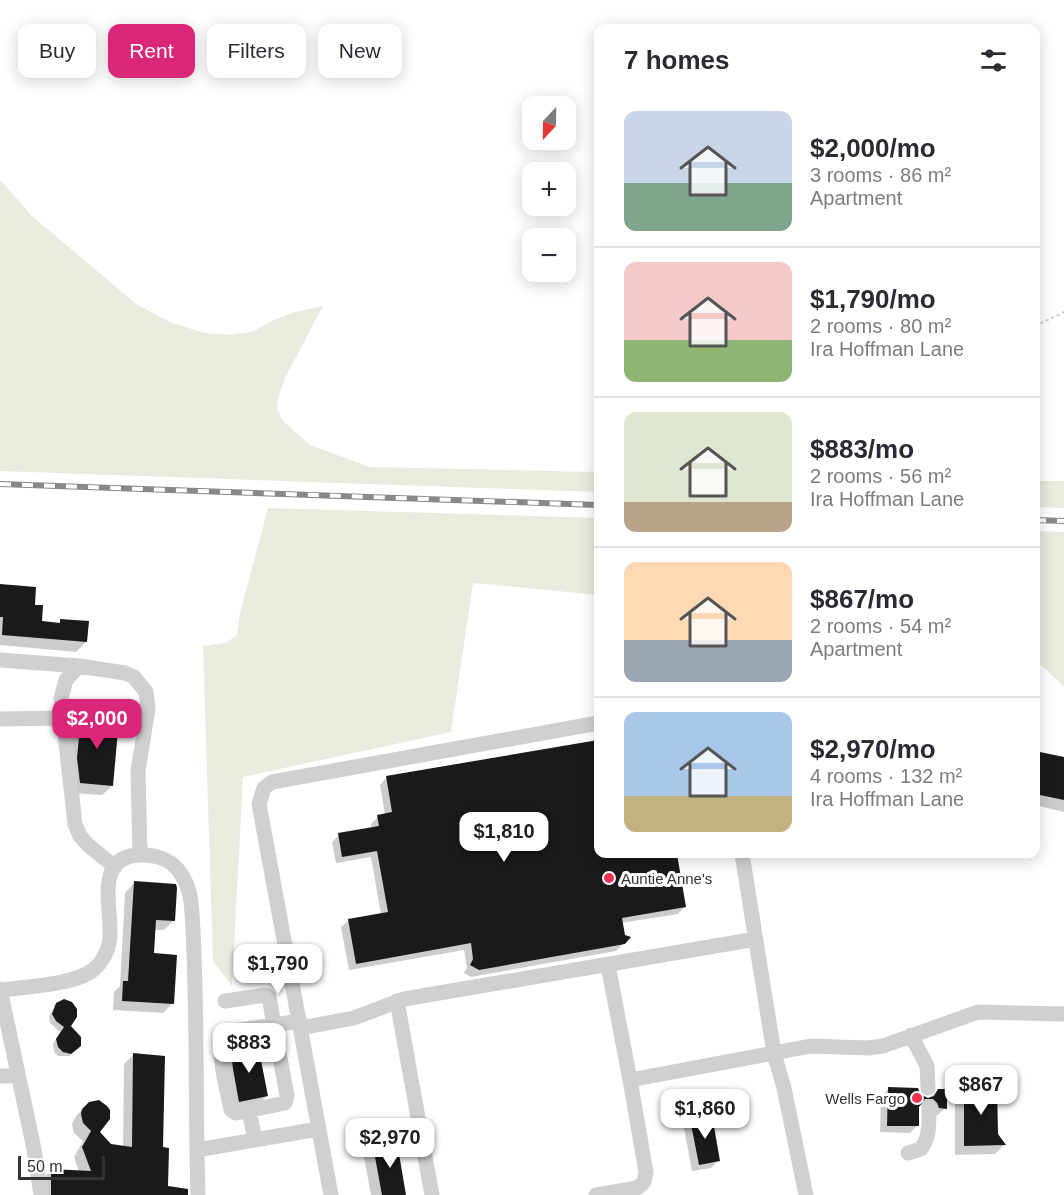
<!DOCTYPE html>
<html lang="en">
<head>
<meta charset="utf-8">
<style>
  body { margin:0; font-family:Arial,sans-serif; background:#f7f7f7; color:#2b2b33; height:100vh; display:flex; flex-direction:column; font-size:22px; white-space:nowrap }
  * { box-sizing:border-box; margin:0 }
  p { font-size:20px; color:#7c7c81 }
  .icon { flex:none; width:33px; height:33px; fill:none; stroke:currentColor; stroke-width:2; stroke-linecap:round; stroke-linejoin:round }
  .map { position:relative; flex:1; overflow:hidden }
  .panel { position:absolute; left:594px; top:24px; width:446px; height:834px; display:flex; flex-direction:column; background:#fff; border-radius:12px; box-shadow:0 3px 15px #0003 }
  .panel>* { flex:none }
  .guide { position:absolute; left:18px; top:24px; width:486px; height:54px; display:flex; gap:12px }
  .needle { width:39px; rotate:202deg }
  .buttons { position:absolute; left:522px; top:96px; display:grid; gap:12px }
  .buttons a { display:grid; place-items:center; width:54px; height:54px; border-radius:12px; background:#fff; box-shadow:0 3px 15px #0003; font-size:30px }
  .scale { position:absolute; left:18px; bottom:15px; width:87px; box-sizing:border-box; padding-left:6px; border:3px solid #333; border-top:0; font-size:16px; line-height:21px; white-space:nowrap; color:#333; -webkit-text-stroke:4px #fff; paint-order:stroke }
  .price { position:absolute; translate:-50% -51px; padding:0 14px; border-radius:12px; background:#fff; color:#222; font-size:20px; line-height:39px; filter:drop-shadow(0 2px 3px #0008) }
  .price::after { content:''; position:absolute; left:50%; top:36px; width:18px; height:14px; margin-left:-9px; background:inherit; clip-path:polygon(0 0,100% 0,50% 100%) }
  .price.current { background:#db2777; color:#fff }
  ul { padding:0; list-style:none }
  li { display:flex; align-items:center; gap:18px; height:150px; padding:0 30px }
  li+li { border-top:2px solid #e1e1e2 }
  li span { display:grid; place-items:center; flex:none; width:168px; height:120px; border-radius:12px; color:#555 }
  li>.icon { margin-inline-start:auto }
  span .icon { width:72px; height:72px; fill:#fffc; stroke-width:1 }
  li b { font-size:26px }
  h2 { display:flex; justify-content:space-between; align-items:center; height:72px; padding:0 30px; font-size:26px }
  .tag { padding:0 21px; border-radius:12px; background:#fff; box-shadow:0 3px 15px #0003; font-size:21px; line-height:54px }
  .tag.current { background:#db2777; color:#fff }
  .map>svg:first-child { display:block }
  .green { fill:#e7ecde }
  .shadow { fill:#0003 }
  .building { fill:#1a1a1a }
  .lines { fill:none; stroke-linecap:round; stroke-linejoin:round }
  .path { stroke:#cdcdcd; stroke-width:2; stroke-dasharray:3 3; stroke-linecap:butt }
  .minor { stroke:#d0d0d0; stroke-width:15 }
  .rail-casing { stroke:#888; stroke-width:6 }
  .rail { stroke:#fff; stroke-width:4; stroke-dasharray:11; stroke-linecap:butt }
  .poi-dot { fill:#ed3153; stroke:#fff; stroke-width:2 }
  .labels { text-anchor:middle; dominant-baseline:central; stroke-width:6; stroke-linejoin:round; paint-order:stroke }
  .poi-label { font-size:15px; fill:#333; stroke:#fff; text-anchor:start }
</style>
</head>
<body>
<div class="map">
<svg width="1064" height="1195" viewBox="0 0 1064 1195">
  <rect width="100%" height="100%" fill="#fff"/>
  <path class="green" d="M0 180 32 216 136 304 172 323 205 333 230 335 252 332 272 321 295 312 323 306 285 378 278 398 277 409 283 421 310 445 369 467 598 472V492L0 471Z
    M1035 481H1064V508L1035 507Z
    M268 508 598 518V595L473 583 451 732 243 777 232 986 213 961 203 646 226 643 237 635 240 613Z
    M1035 531 1064 532V687L1035 659Z"/>
  <path class="shadow" d="M0 586 40 623 58 624 61 621 86 642 76 652 0 645Z
    M82 717 112 786 102 795 71 793 68 769 72 727Z
    M598 742V854H676L685 907 678 914 621 923 624 943 616 951 471 977 464 973 467 968 464 950 349 970 341 927 349 920 381 915 371 857 336 863 332 842 339 835 372 829 371 824 378 817 385 815 380 785 387 777Z
    M1035 752 1064 759V812L1035 805Z
    M134 883 174 920 164 930H154L153 955 173 1003 163 1013 113 1010 114 992 120 986 125 893Z
    M55 1007 80 1042 77 1049 69 1056H58L54 1052 53 1044 60 1032 50 1023 49 1016Z
    M232 1051 267 1096 259 1103 233 1109 225 1058Z
    M133 1055 162 1148 167 1187 175 1195H42V1180L51 1170 79 1172 74 1157 83 1141 74 1133 72 1124 76 1116 86 1106 98 1132 111 1145 123 1147 124 1064Z
    M964 1087 1004 1145 995 1154 955 1155V1097Z
    M889 1089 919 1095 928 1099 938 1090 945 1108 938 1115H932L930 1110 922 1105 919 1106 917 1126 910 1133 880 1132 881 1096Z
    M691 1121 719 1160 711 1168 692 1171 684 1128Z
    M374 1148 405 1195H371L364 1157Z"/>
  <path class="building" d="M0 584 36 587 35 605H43L42 621 60 623V619L89 621 87 642 2 635 3 617H0Z
    M81 716 119 719 113 786 80 783 77 758Z
    M598 740V854H677L686 907 622 918 625 935 631 937 625 944 479 970 470 965 473 959 471 943 356 964 348 919 388 912 377 851 342 857 338 833 379 826 377 815 392 812 386 776Z
    M1035 751 1064 757V800L1035 794Z
    M134 881 176 884 177 888 175 921 156 920 154 953 177 955 174 1004 122 1001 123 981H128Z
    M64 999 72 1002 77 1009V1017L71 1026 81 1037V1046L71 1054 63 1052 58 1047 56 1039 64 1027 56 1021 52 1014 56 1003Z
    M258 1045 268 1096 239 1102 233 1069 231 1050Z
    M133 1053 165 1056 163 1147 169 1148 168 1186 188 1189V1195H51V1169L91 1171 82 1147 91 1131 83 1123 81 1114 82 1109 89 1102 99 1100 107 1106 110 1110V1119L100 1132 111 1144 132 1147Z
    M964 1085H997L998 1134 1006 1145 964 1146Z
    M888 1087 918 1088 920 1094 928 1098 934 1096 938 1089H947V1109L939 1108 937 1103 933 1099H925L919 1107V1126H887Z
    M712 1115 720 1161 699 1165 690 1119Z
    M397 1142 406 1195H382L373 1146Z"/>
  <g class="lines">
    <path class="path" d="M1035 326 1064 312"/>
    <path class="minor" d="M0 660 79 666
      M0 719 62 718
      M742 854 774 1053 784 1088 806 1195
      M115 867 88 845 80 836 75 824 61 698 66 680 79 666 125 673 134 677 146 692 148 708 138 771 140 855
      M608 965 630 1080 811 1046 868 1048 883 1046 978 1012 1064 1014
      M0 989 34 1149 41 1195
      M0 990C25 987 74 985 93 970 103 962 110 948 110 934 111 903 94 852 146 855 160 856 174 862 181 874 189 886 191 898 192 913 198 1006 195 1101 198 1195
      M225 1001 266 995 269 997 287 1096 285 1103 236 1113 231 1110C227 1088 215 1052 226 1032L300 1021
      M397 1001 432 1195
      M301 1028 354 1018 404 999 756 939
      M911 1035 927 1066 928 1088
      M0 1076H17
      M249 1110 255 1140
      M197 1150 318 1129
      M908 1153 921 1149C930 1136 929 1124 929 1108
      M331 1195 259 804 264 788 272 782 598 723
      M596 1195 637 1188 644 1182 646 1172 630 1080"/>
    <defs>
      <path id="rail" d="M0 484 598 505
        M1035 520 1064 521"/>
    </defs>
    <use href="#rail" class="rail-casing"/>
    <use href="#rail" class="rail"/>
  </g>
  <g class="poi-dot">
    <circle cx="609" cy="878" r="6"/>
    <circle cx="917" cy="1098" r="6"/>
  </g>
  <g class="labels">
    <g class="poi-label">
      <text x="621" y="878">Auntie Anne's</text>
      <text x="905" y="1098" text-anchor="end">Wells Fargo</text>
    </g>
  </g>
</svg>
<div class="buttons">
<a><svg class="needle" viewBox="-14 -14 28 28"><path d="M0-13l5 13h-10z" fill="#e53935"/><path d="M0 13l5-13h-10z" fill="#7c7c81"/></svg></a>
<a>+</a>
<a>−</a>
</div>
<div class="scale">50 m</div>
<b class="price current" style="left:97px;top:750px">$2,000</b>
<b class="price" style="left:504px;top:863px">$1,810</b>
<b class="price" style="left:278px;top:995px">$1,790</b>
<b class="price" style="left:249px;top:1074px">$883</b>
<b class="price" style="left:981px;top:1116px">$867</b>
<b class="price" style="left:705px;top:1140px">$1,860</b>
<b class="price" style="left:390px;top:1169px">$2,970</b>
<div class="guide">
<a class="tag">Buy</a>
<a class="tag current">Rent</a>
<a class="tag">Filters</a>
<a class="tag">New</a>
</div>
<section class="panel">
<h2>7 homes<svg class="icon" aria-label="filters" viewBox="0 0 24 24"><path d="M4 7h16M4 17h16"/><circle cx="9" cy="7" r="2"/><circle cx="15" cy="17" r="2"/></svg></h2>
<ul>
<li><span style="background:linear-gradient(#c9d6e8 60%,#7fa58c 0)"><svg class="icon" aria-label="home" viewBox="0 0 24 24"><path d="M3 11l9-7 9 7M6 9v11h12V9"/></svg></span><div><b>$2,000/mo</b><p>3 rooms · 86 m²</p><p>Apartment</p></div></li>
<li><span style="background:linear-gradient(#f6c9c9 65%,#8fb573 0)"><svg class="icon" aria-label="home" viewBox="0 0 24 24"><path d="M3 11l9-7 9 7M6 9v11h12V9"/></svg></span><div><b>$1,790/mo</b><p>2 rooms · 80 m²</p><p>Ira Hoffman Lane</p></div></li>
<li><span style="background:linear-gradient(#dfe7d0 75%,#b9a48a 0)"><svg class="icon" aria-label="home" viewBox="0 0 24 24"><path d="M3 11l9-7 9 7M6 9v11h12V9"/></svg></span><div><b>$883/mo</b><p>2 rooms · 56 m²</p><p>Ira Hoffman Lane</p></div></li>
<li><span style="background:linear-gradient(#ffd9b3 65%,#9aa5b1 0)"><svg class="icon" aria-label="home" viewBox="0 0 24 24"><path d="M3 11l9-7 9 7M6 9v11h12V9"/></svg></span><div><b>$867/mo</b><p>2 rooms · 54 m²</p><p>Apartment</p></div></li>
<li><span style="background:linear-gradient(#a9c7e8 70%,#c2b280 0)"><svg class="icon" aria-label="home" viewBox="0 0 24 24"><path d="M3 11l9-7 9 7M6 9v11h12V9"/></svg></span><div><b>$2,970/mo</b><p>4 rooms · 132 m²</p><p>Ira Hoffman Lane</p></div></li>
</ul>
</section>
</div>
</body>
</html>
